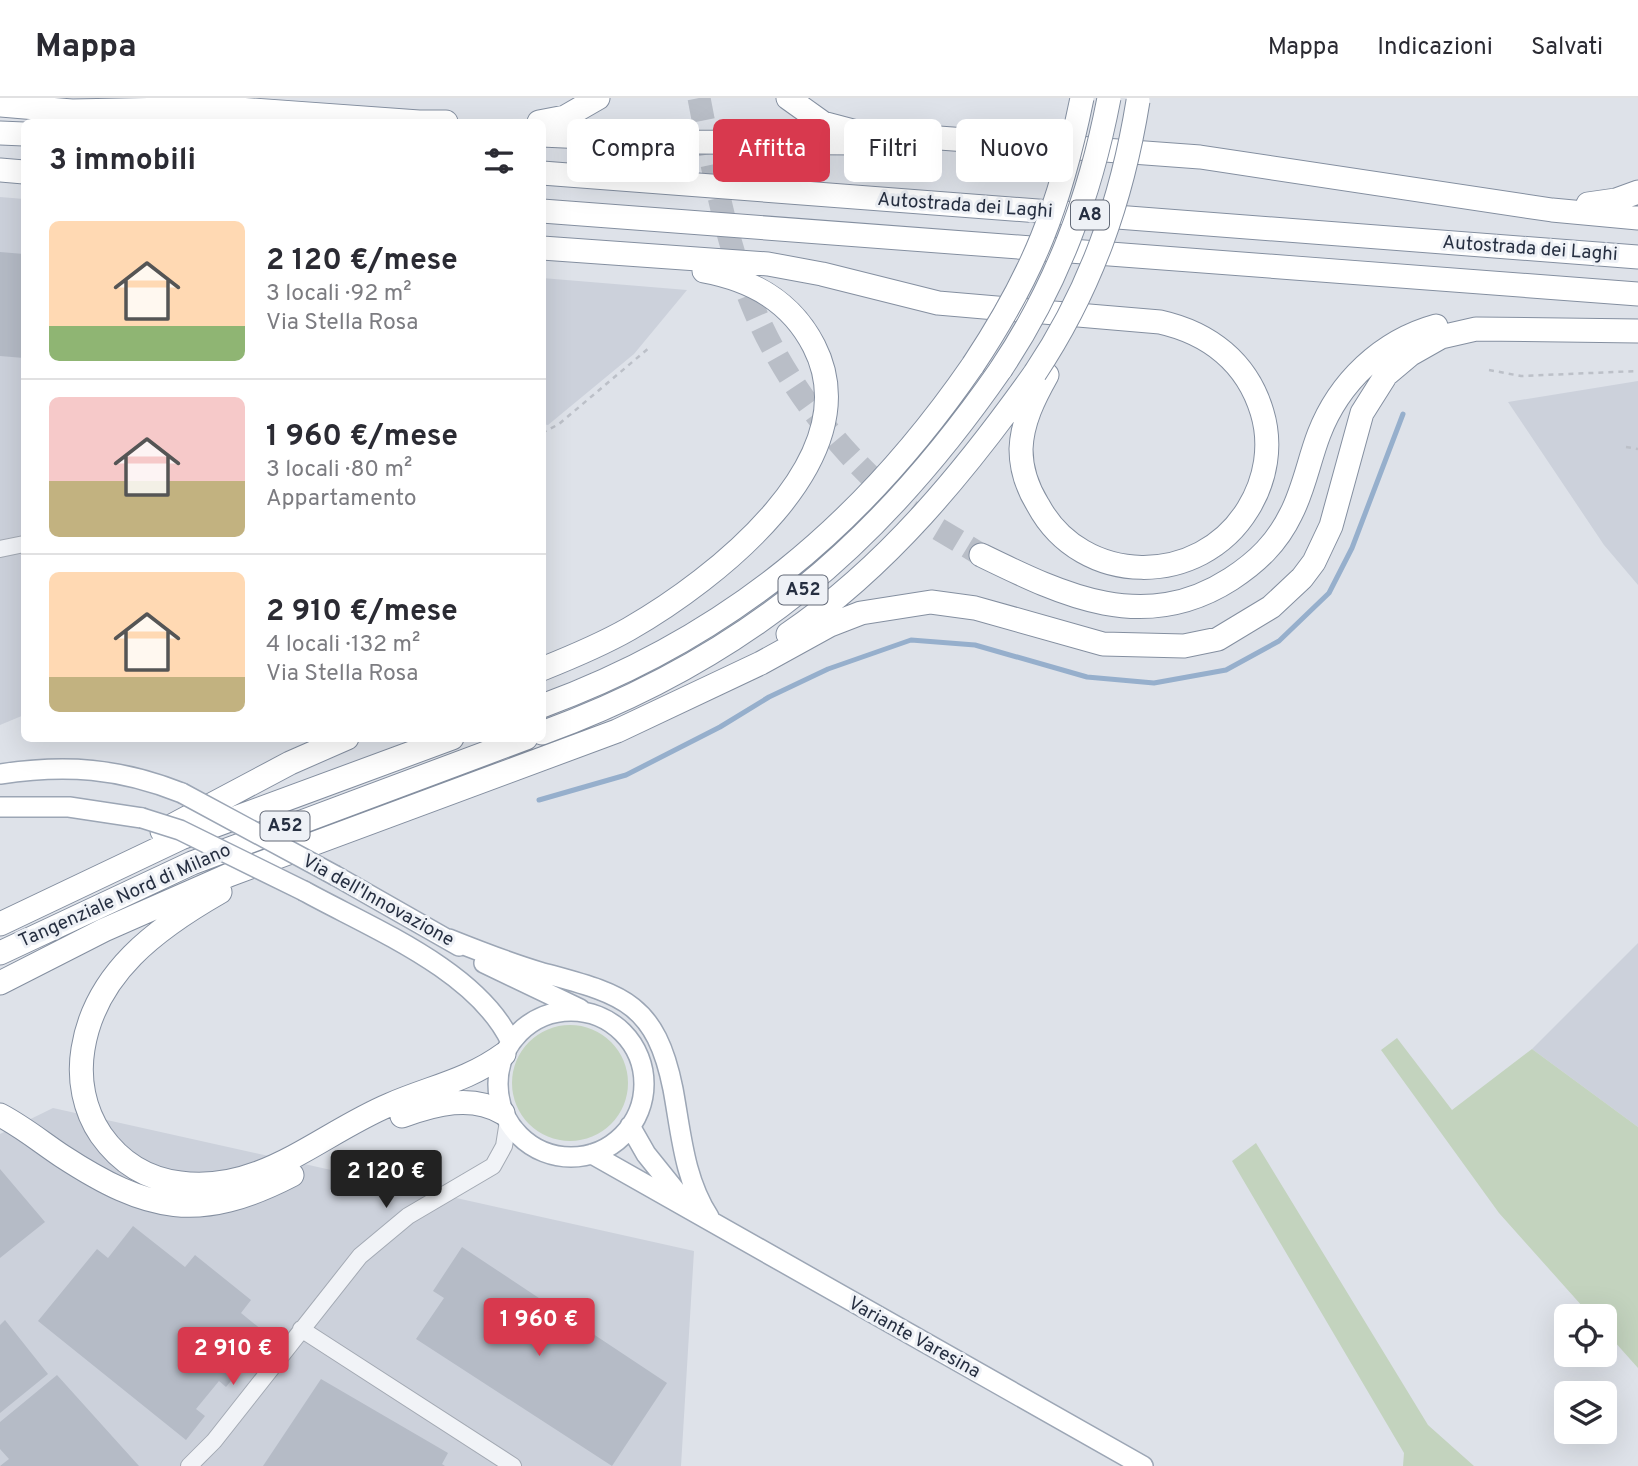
<!DOCTYPE html>
<html lang="it">
<head>
<meta charset="utf-8">
<style>
  body { margin:0; font-family:Overpass,sans-serif; background:#f7f7f7; color:#2b2b33; height:100vh; display:flex; flex-direction:column; font-size:26px; white-space:nowrap }
  * { box-sizing:border-box; margin:0 }
  p { font-size:23px; color:#7c7c81 }
  .icon { flex:none; width:38px; height:38px; fill:none; stroke:currentColor; stroke-width:2; stroke-linecap:round; stroke-linejoin:round }
  .map { position:relative; flex:1; overflow:hidden }
  .panel { position:absolute; left:21px; top:21px; width:525px; height:623px; display:flex; flex-direction:column; background:#fff; border-radius:10px; box-shadow:0 7px 28px #0002 }
  .panel>* { flex:none }
  .hud { position:absolute; left:567px; top:21px; width:665px; height:63px; display:flex; gap:14px }
  .tools { position:absolute; left:1554px; top:1206px; display:grid; gap:14px }
  .tools a { display:grid; place-items:center; width:63px; height:63px; border-radius:10px; background:#fff; box-shadow:0 7px 28px #0002; font-size:35px }
  .price { position:absolute; translate:-50% -60px; padding:0 16px; border-radius:7px; background:#d8394e; color:#fff; font-size:23px; line-height:46px; filter:drop-shadow(0 2px 4px #0008) }
  .price::after { content:''; position:absolute; left:50%; top:42px; width:21px; height:16px; margin-left:-10px; background:inherit; clip-path:polygon(0 0,100% 0,50% 100%) }
  .price.current { background:#222; color:#fff }
  ul { padding:0; list-style:none }
  li { display:flex; align-items:center; gap:21px; height:175px; padding:0 28px }
  li+li { border-top:2px solid #e1e1e2 }
  li span { display:grid; place-items:center; flex:none; width:196px; height:140px; border-radius:10px; color:#555 }
  li>.icon { margin-inline-start:auto }
  span .icon { width:84px; height:84px; fill:#fffc; stroke-width:1 }
  li b { font-size:30px }
  h2 { display:flex; justify-content:space-between; align-items:center; height:84px; padding:0 28px; font-size:30px }
  .tag { padding:0 24px; border-radius:10px; background:#fff; box-shadow:0 7px 28px #0002; font-size:24px; line-height:63px }
  .tag.current { background:#d8394e; color:#fff }
  header { display:flex; align-items:center; gap:42px; box-sizing:border-box; height:98px; padding:0 35px; background:#fff; border-bottom:2px solid #e1e1e2 }
  header strong { font-size:33px }
  nav { display:flex; gap:38px; margin-inline-start:auto; font-size:24px }
  .map>svg:first-child { display:block }
  .built { fill:#ccd1db }
  .green { fill:#c3d3be }
  .lines { fill:none; stroke-linecap:round; stroke-linejoin:round }
  .stream { stroke:#96afcc; stroke-width:5 }
  .building { fill:#b5bbc6 }
  .highway-tunnel { stroke:#b9bec7; stroke-width:23; stroke-dasharray:23 11; stroke-linecap:butt }
  .minor-casing { stroke:#a3a9b3; stroke-width:18 }
  .major-casing { stroke:#9ca6b5; stroke-width:22 }
  .highway-casing { stroke:#848fa0; stroke-width:25 }
  .path { stroke:#bcc0c8; stroke-width:2.5; stroke-dasharray:5 5; stroke-linecap:butt }
  .minor { stroke:#f1f3f7; stroke-width:16 }
  .major { stroke:#fff; stroke-width:19 }
  .highway { stroke:#fff; stroke-width:23 }
  .major-bridge-casing { stroke:#9ca6b5; stroke-width:22; stroke-linecap:butt }
  .highway-bridge-casing { stroke:#848fa0; stroke-width:25; stroke-linecap:butt }
  .major-bridge { stroke:#fff; stroke-width:19 }
  .highway-bridge { stroke:#fff; stroke-width:23 }
  .labels { text-anchor:middle; dominant-baseline:central; stroke-width:6; stroke-linejoin:round; paint-order:stroke }
  .shield { fill:#eef1f6; stroke:#626977; stroke-width:2 }
  .shield-label { font-size:18px; font-weight:bold; fill:#262f41 }
  .street-label { font-size:19px; fill:#262f41; stroke:#eef1f6 }
</style>
</head>
<body>
<header>
<strong>Mappa</strong>
<nav><a>Mappa</a><a>Indicazioni</a><a>Salvati</a></nav>
</header>
<div class="map">
<svg width="1638" height="1368" viewBox="0 0 1638 1368">
  <rect width="100%" height="100%" fill="#dee2e9"/>
  <path class="built" d="M0 99 24 101V617L0 627Z
    M542 180 687 192 634 256 548 327 542 326Z
    M1638 283V487L1604 447 1508 304Z
    M1638 845V1029L1532 951Z
    M53 1010 694 1153 681 1368H0V1036Z"/>
  <path class="green" d="M512 985a58 58 0 1 1 116 0a58 58 0 1 1-116 0Z
    M1397 940 1452 1012 1532 951 1638 1029V1270L1605 1233V1218H1591L1499 1115 1381 952Z
    M1256 1045 1428 1327 1474 1368H1403L1404 1355 1232 1063Z"/>
  <g class="lines">
    <path class="stream" d="M539 702 626 677 720 629 769 599 828 571 911 542 975 547 1087 579 1154 585 1226 572 1279 543 1329 495 1352 450 1403 316"/>
  </g>
  <path class="building" d="M0 154 24 156V260L0 258Z
    M0 1071 45 1124 0 1160Z
    M133 1128 185 1169 195 1157 251 1202 241 1215 262 1232 234 1267 240 1272 226 1289 219 1283 196 1311 205 1318 186 1342 38 1223 97 1151 108 1160Z
    M462 1149 667 1285 612 1368 416 1241 444 1200 433 1193Z
    M5 1222 48 1276 0 1315V1227Z
    M57 1277 139 1368H0L9 1361 0 1351V1324Z
    M321 1281 448 1355 442 1366 445 1368H263Z"/>
  <g class="lines">
    <path class="highway-tunnel" d="M699 0C713 72 726 148 756 216 787 287 841 356 900 405 925 425 955 440 981 457"/>
    <defs>
      <path id="minor" d="M0 451 24 446
        M301 1231 513 1368
        M189 1368 214 1343 360 1158 408 1118 493 1068 504 1048 508 1023"/>
      <path id="major" d="M0 676C66 666 119 670 182 695
        M0 709H69L142 720
        M336 778 459 848
        M304 793C371 830 477 872 511 944
        M449 841C479 853 509 865 540 874 619 896 655 901 673 991 681 1034 684 1081 709 1119
        M484 865 580 911
        M498 986a73 73 0 1 1 146 0a73 73 0 1 1-146 0Z
        M630 1028 646 1056 683 1102
        M592 1056 1143 1368"/>
      <path id="highway" d="M788 0 823 25 857 34 1200 59 1552 112 1638 120
        M0 7 72 13 224 10 419 24
        M412 24H446
        M539 24 565 19 598 0
        M0 35 24 36
        M542 37 693 44 867 45
        M0 72 24 74
        M542 75 1638 159
        M1588 106 1616 102 1638 94
        M542 113 1638 196
        M542 150 768 166 822 176 938 205 1160 224C1209 235 1247 264 1262 314 1272 347 1266 382 1248 411 1200 490 1082 489 1038 407 1028 391 1021 371 1021 351 1022 324 1034 300 1047 277
        M981 457C1063 497 1144 537 1231 481 1257 464 1277 445 1291 416 1304 391 1309 362 1319 336 1339 284 1382 243 1436 228
        M788 536C887 469 966 372 1035 275
        M542 571C572 559 601 547 629 531 713 483 872 361 814 248 791 203 752 182 704 173
        M542 608C727 540 862 428 973 267
        M542 635C745 561 879 447 1001 271
        M162 733 290 665 347 640
        M220 794C157 830 95 875 83 951 78 981 84 1012 101 1037 120 1064 147 1081 180 1085 261 1096 320 1036 389 1007 430 989 467 983 504 956
        M0 826 181 740 452 640
        M0 855 192 765 526 640
        M0 885 104 832 229 777 617 633 761 565 830 527 861 515 931 504 975 510 1103 546 1184 548 1218 541 1271 509 1302 480 1314 464 1331 428 1362 315 1386 277 1411 256 1441 239 1476 231 1638 233
        M0 1017C23 1029 41 1044 62 1058 148 1114 199 1125 292 1077
        M402 1018C435 1006 472 996 503 1015"/>
    </defs>
    <use href="#minor" class="minor-casing"/>
    <use href="#major" class="major-casing"/>
    <use href="#highway" class="highway-casing"/>
    <path class="path" d="M1489 272 1521 278 1638 273
      M542 335 559 326 650 249
      M1626 349 1638 351
      M24 594V604"/>
    <use href="#minor" class="minor"/>
    <use href="#major" class="major"/>
    <use href="#highway" class="highway"/>
    <defs>
      <path id="major-bridge" d="M182 695 336 778
        M142 720 180 732 304 793"/>
      <path id="highway-bridge" d="M973 267C1034 175 1060 108 1082 0
        M1001 271C1057 187 1090 99 1109 0
        M1035 275C1091 191 1122 102 1138 3"/>
    </defs>
    <use href="#major-bridge" class="major-bridge-casing"/>
    <use href="#highway-bridge" class="highway-bridge-casing"/>
    <use href="#major-bridge" class="major-bridge"/>
    <use href="#highway-bridge" class="highway-bridge"/>
  </g>
  <g class="labels">
    <g class="shield">
      <rect x="1071" y="102.5" width="38" height="29" rx="5"/>
      <rect x="778.5" y="477.5" width="49" height="29" rx="5"/>
      <rect x="260.5" y="713.5" width="49" height="29" rx="5"/>
    </g>
    <g class="shield-label">
      <text x="1090" y="117">A8</text>
      <text x="803" y="492">A52</text>
      <text x="285" y="728">A52</text>
    </g>
    <g class="street-label">
      <text transform="translate(965 108) rotate(4)">Autostrada dei Laghi</text>
      <text transform="translate(1530 151) rotate(4)">Autostrada dei Laghi</text>
      <text transform="translate(125 798) rotate(-24)">Tangenziale Nord di Milano</text>
      <text transform="translate(378 803) rotate(29)">Via dell'Innovazione</text>
      <text transform="translate(914 1240) rotate(29)">Variante Varesina</text>
    </g>
  </g>
</svg>
<div class="tools">
<a><svg class="icon" aria-label="locate" viewBox="0 0 24 24"><circle cx="12" cy="12" r="6"/><path d="M12 2v4M12 18v4M2 12h4M18 12h4"/></svg></a>
<a><svg class="icon" aria-label="layers" viewBox="0 0 24 24"><path d="M12 4l9 5-9 5-9-5zM3 14l9 5 9-5"/></svg></a>
</div>
<b class="price current" style="left:386px;top:1112px">2 120 €</b>
<b class="price" style="left:539px;top:1260px">1 960 €</b>
<b class="price" style="left:233px;top:1289px">2 910 €</b>
<div class="hud">
<a class="tag">Compra</a>
<a class="tag current">Affitta</a>
<a class="tag">Filtri</a>
<a class="tag">Nuovo</a>
</div>
<section class="panel">
<h2>3 immobili<svg class="icon" aria-label="filters" viewBox="0 0 24 24"><path d="M4 7h16M4 17h16"/><circle cx="9" cy="7" r="2"/><circle cx="15" cy="17" r="2"/></svg></h2>
<ul>
<li><span style="background:linear-gradient(#ffd9b3 75%,#8fb573 0)"><svg class="icon" aria-label="home" viewBox="0 0 24 24"><path d="M3 11l9-7 9 7M6 9v11h12V9"/></svg></span><div><b>2 120 €/mese</b><p>3 locali · 92 m²</p><p>Via Stella Rosa</p></div></li>
<li><span style="background:linear-gradient(#f6c9c9 60%,#c2b280 0)"><svg class="icon" aria-label="home" viewBox="0 0 24 24"><path d="M3 11l9-7 9 7M6 9v11h12V9"/></svg></span><div><b>1 960 €/mese</b><p>3 locali · 80 m²</p><p>Appartamento</p></div></li>
<li><span style="background:linear-gradient(#ffd9b3 75%,#c2b280 0)"><svg class="icon" aria-label="home" viewBox="0 0 24 24"><path d="M3 11l9-7 9 7M6 9v11h12V9"/></svg></span><div><b>2 910 €/mese</b><p>4 locali · 132 m²</p><p>Via Stella Rosa</p></div></li>
</ul>
</section>
</div>
</body>
</html>
